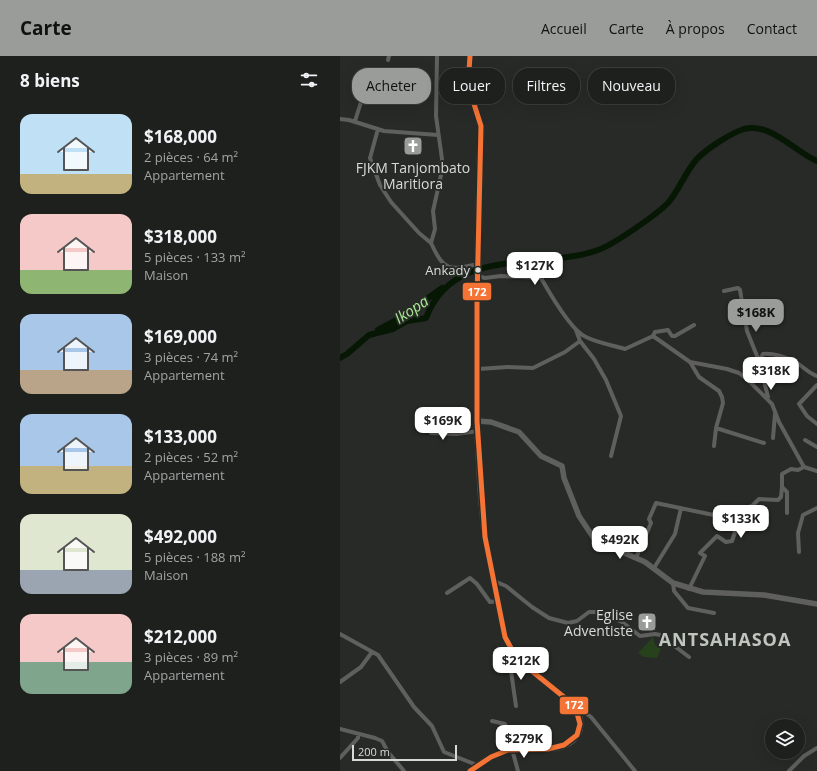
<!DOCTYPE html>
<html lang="fr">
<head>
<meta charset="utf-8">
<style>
  body { margin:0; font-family:"Open Sans",sans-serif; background:#2b2d2a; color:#f1f3f6; height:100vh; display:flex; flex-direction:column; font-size:15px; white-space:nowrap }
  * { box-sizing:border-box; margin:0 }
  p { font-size:13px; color:#a1a3a4 }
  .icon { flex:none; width:22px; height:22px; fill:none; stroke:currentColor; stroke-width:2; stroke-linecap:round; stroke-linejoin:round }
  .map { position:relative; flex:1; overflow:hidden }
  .sheet { display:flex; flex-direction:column; background:#1e201d; width:340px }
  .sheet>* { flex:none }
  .banner { position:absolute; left:12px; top:12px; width:380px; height:36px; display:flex; gap:8px }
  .buttons { position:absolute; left:425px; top:663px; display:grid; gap:8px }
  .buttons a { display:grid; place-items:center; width:40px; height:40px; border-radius:50%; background:#1e201d; box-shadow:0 4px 16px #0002,0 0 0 1px #3c3e3b; font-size:20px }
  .scale { position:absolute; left:12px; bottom:10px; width:105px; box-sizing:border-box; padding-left:4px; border:2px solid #d8dad7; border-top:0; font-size:11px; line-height:14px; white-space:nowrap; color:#d8dad7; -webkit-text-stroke:3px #272b26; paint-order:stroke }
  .price { position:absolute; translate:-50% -34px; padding:0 9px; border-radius:8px; background:#fff; color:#222; font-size:13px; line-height:26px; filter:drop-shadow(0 1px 2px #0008) }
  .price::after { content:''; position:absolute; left:50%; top:24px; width:12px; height:9px; margin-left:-6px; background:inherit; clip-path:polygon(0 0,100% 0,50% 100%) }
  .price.current { background:#9a9c99; color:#111 }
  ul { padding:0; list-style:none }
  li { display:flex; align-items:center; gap:12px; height:100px; padding:0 20px }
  li span { display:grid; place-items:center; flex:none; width:112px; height:80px; border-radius:12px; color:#555 }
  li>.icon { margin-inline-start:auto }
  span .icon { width:48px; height:48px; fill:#fffc; stroke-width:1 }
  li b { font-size:17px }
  h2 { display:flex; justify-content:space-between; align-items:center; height:48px; padding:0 20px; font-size:17px }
  .chip { padding:0 14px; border-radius:16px; background:#1e201d; box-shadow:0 4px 16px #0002,0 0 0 1px #3c3e3b; font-size:14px; line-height:36px }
  .chip.current { background:#9a9c99; color:#111 }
  header { display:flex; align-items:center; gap:24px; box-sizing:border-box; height:56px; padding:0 20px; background:#9a9c99; color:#111 }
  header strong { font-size:19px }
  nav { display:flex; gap:22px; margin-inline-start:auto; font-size:14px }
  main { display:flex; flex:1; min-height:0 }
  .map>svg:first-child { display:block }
  .green { fill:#27411d }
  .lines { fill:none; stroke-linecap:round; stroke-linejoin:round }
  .river { stroke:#061704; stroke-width:6 }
  .minor { stroke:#5f605e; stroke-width:4 }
  .tertiary { stroke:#5f605e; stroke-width:5.5 }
  .primary { stroke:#5f615e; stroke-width:7 }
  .bus-1-casing { stroke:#272b26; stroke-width:8 }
  .bus-1 { stroke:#f57335; stroke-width:5 }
  .bus-dot { fill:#d8dad7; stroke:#272b26; stroke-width:1.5 }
  .labels { text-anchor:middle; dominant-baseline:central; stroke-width:4; stroke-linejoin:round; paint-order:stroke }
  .bus-label { font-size:13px; fill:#d8dad7; stroke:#272b26; text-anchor:end }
  .poi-label { font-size:14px; fill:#d8dad7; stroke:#272b26 }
  .water-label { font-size:15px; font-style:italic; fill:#a9e694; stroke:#272b26 }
  .district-label { font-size:18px; font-weight:bold; letter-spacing:1px; fill:#c1c5bf; stroke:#272b26 }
  .line-badge { stroke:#272b26; stroke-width:1.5 }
  .badge-label { font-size:11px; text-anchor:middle; font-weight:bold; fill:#fff }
</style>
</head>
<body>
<header>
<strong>Carte</strong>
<nav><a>Accueil</a><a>Carte</a><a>À propos</a><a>Contact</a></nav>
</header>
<main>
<section class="sheet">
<h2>8 biens<svg class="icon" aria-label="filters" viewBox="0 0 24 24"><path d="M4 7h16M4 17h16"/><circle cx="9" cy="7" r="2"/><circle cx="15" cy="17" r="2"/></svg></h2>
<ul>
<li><span style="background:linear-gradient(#bfe0f5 75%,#c2b280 0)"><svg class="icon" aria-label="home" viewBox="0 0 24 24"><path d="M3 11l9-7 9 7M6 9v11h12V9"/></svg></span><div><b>$168,000</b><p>2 pièces · 64 m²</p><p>Appartement</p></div></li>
<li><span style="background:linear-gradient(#f6c9c9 70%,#8fb573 0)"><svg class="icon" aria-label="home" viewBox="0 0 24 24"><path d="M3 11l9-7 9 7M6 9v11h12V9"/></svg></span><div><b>$318,000</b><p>5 pièces · 133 m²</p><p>Maison</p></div></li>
<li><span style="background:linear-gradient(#a9c7e8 70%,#b9a48a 0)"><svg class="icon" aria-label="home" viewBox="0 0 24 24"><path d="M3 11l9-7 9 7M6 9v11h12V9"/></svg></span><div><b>$169,000</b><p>3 pièces · 74 m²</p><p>Appartement</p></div></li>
<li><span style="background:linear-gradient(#a9c7e8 65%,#c2b280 0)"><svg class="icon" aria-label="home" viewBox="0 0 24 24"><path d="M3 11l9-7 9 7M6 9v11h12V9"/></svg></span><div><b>$133,000</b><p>2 pièces · 52 m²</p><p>Appartement</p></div></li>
<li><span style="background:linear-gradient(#dfe7d0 70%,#9aa5b1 0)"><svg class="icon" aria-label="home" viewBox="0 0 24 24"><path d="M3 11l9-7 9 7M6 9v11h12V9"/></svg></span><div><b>$492,000</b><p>5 pièces · 188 m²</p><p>Maison</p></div></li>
<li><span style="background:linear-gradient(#f6c9c9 60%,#7fa58c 0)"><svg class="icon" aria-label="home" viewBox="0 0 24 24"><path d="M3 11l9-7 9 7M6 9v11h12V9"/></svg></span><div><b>$212,000</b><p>3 pièces · 89 m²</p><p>Appartement</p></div></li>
</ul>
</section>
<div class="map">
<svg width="477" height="715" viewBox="0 0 477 715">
  <rect width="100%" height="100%" fill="#282a27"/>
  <path class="green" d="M313 581 315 589 321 592 317 602 304 601 298 597Z"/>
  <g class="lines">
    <path class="river" d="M38 274 62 261 102 232
      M0 302 7 298 29 279 53 273 67 265 86 262C113 189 199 215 258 194 273 189 316 159 328 147 339 134 345 117 356 104 366 93 391 77 404 73 431 66 455 96 477 105"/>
    <path class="minor" d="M97 0 96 60 102 103 101 119 93 155 95 173 91 187C104 215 109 215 138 208
      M48 4 49 0
      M0 63 9 64 44 75 98 79
      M15 65 29 21
      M38 73 30 102 40 129 51 146 79 177 91 187
      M138 220 145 222 161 220 201 222C209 236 231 275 246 281 258 287 272 289 285 293L313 280 350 306 387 313 399 317 408 324 432 348 439 366 464 411 477 415
      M384 235 398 232 400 234 407 275 419 305 428 341
      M236 274 240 285 254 303 266 324 281 360 271 400
      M313 280 315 276 328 274 332 280H335L354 269
      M419 305 423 298C433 297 446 301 455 306 463 310 468 317 477 320
      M350 306 359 321 379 335 382 341 383 347 376 372
      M138 313 168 311 193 312 225 296 240 285
      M477 329 459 348 467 360 477 368
      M88 367V373L91 377 117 378 138 375
      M433 382 435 358
      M465 384 477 391
      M374 390 376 372 424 387
      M447 457V436L442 431V418L451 413 458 414 464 411
      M459 496 458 477 463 459 477 452
      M296 502 311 467 309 463 316 447 388 462 391 455 403 453
      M314 512 335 478 341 452
      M154 525 166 530 192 551 209 562 228 567 237 565 249 556H258L282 566 300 580 315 578 320 579 349 601
      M333 527 334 535 348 552 374 557
      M349 533 365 500 360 497 377 480 386 486 392 485 403 453 412 450 419 443 438 444 441 441 442 431
      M107 537 130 522 137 528 150 546 158 545
      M0 578 38 599 74 651 92 670 104 696 137 709
      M173 595 169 598V601L176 650
      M0 626 21 611 32 596
      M236 650 251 661 295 715
      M152 665 165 668 178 715
      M0 673 35 682 42 685 48 696 64 715
      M0 702 18 682V678
      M449 715 464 700 477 692"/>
    <path class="tertiary" d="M137 365 151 366 179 376 201 400 222 410 224 422 239 460 255 484 305 506 333 527 363 536 424 539 477 548"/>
    <path class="primary" d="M130 715C142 706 159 695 174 693 195 691 223 699 237 679 243 669 239 659 235 650L177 603 165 581 145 481 141 436 137 365V243L141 70 128 29 130 0"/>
    <defs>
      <path id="bus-1" d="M130 0 128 29 141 70 137 243V365L145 481 165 581 177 603 235 650 240 668 237 679 224 689 208 693 168 694 151 701 130 715"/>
    </defs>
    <use href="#bus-1" class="bus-1-casing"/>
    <use href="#bus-1" class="bus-1"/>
  </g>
  <defs>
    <symbol id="church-square" viewBox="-11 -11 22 22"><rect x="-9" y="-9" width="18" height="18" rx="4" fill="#9a9c99" stroke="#272b26"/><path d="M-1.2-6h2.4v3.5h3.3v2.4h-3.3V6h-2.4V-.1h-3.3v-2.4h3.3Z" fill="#fff"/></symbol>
  </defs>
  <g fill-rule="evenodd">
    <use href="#church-square" x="62" y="79" width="22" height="22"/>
    <use href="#church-square" x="296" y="555" width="22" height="22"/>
  </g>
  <circle class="bus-dot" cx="138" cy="214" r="3.5"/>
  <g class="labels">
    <g class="bus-label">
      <text x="130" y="214">Ankady</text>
    </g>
    <g class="poi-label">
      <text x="73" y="111">FJKM Tanjombato<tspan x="73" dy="16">Maritiora</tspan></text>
      <text x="293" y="558" text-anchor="end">Eglise<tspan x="293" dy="16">Adventiste</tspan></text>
    </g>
    <g class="water-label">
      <text transform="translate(71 253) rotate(-34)">Ikopa</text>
    </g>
    <g class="district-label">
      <text x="385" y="583">ANTSAHASOA</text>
    </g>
  </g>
  <g class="line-badge">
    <rect x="122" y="226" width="30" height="19" rx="4" fill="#f57335"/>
    <rect x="219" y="640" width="30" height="19" rx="4" fill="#f57335"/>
  </g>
  <g class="badge-label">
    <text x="137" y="240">172</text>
    <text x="234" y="653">172</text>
  </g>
</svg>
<div class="buttons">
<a><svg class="icon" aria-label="layers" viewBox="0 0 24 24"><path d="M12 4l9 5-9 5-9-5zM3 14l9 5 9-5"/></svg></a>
</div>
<div class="scale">200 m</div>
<b class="price" style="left:195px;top:230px">$127K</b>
<b class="price current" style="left:416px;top:277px">$168K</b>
<b class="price" style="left:431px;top:335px">$318K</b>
<b class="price" style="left:103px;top:385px">$169K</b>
<b class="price" style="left:401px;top:483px">$133K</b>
<b class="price" style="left:280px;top:504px">$492K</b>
<b class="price" style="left:181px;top:625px">$212K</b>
<b class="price" style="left:184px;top:703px">$279K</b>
<div class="banner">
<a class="chip current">Acheter</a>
<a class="chip">Louer</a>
<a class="chip">Filtres</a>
<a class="chip">Nouveau</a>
</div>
</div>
</main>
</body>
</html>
